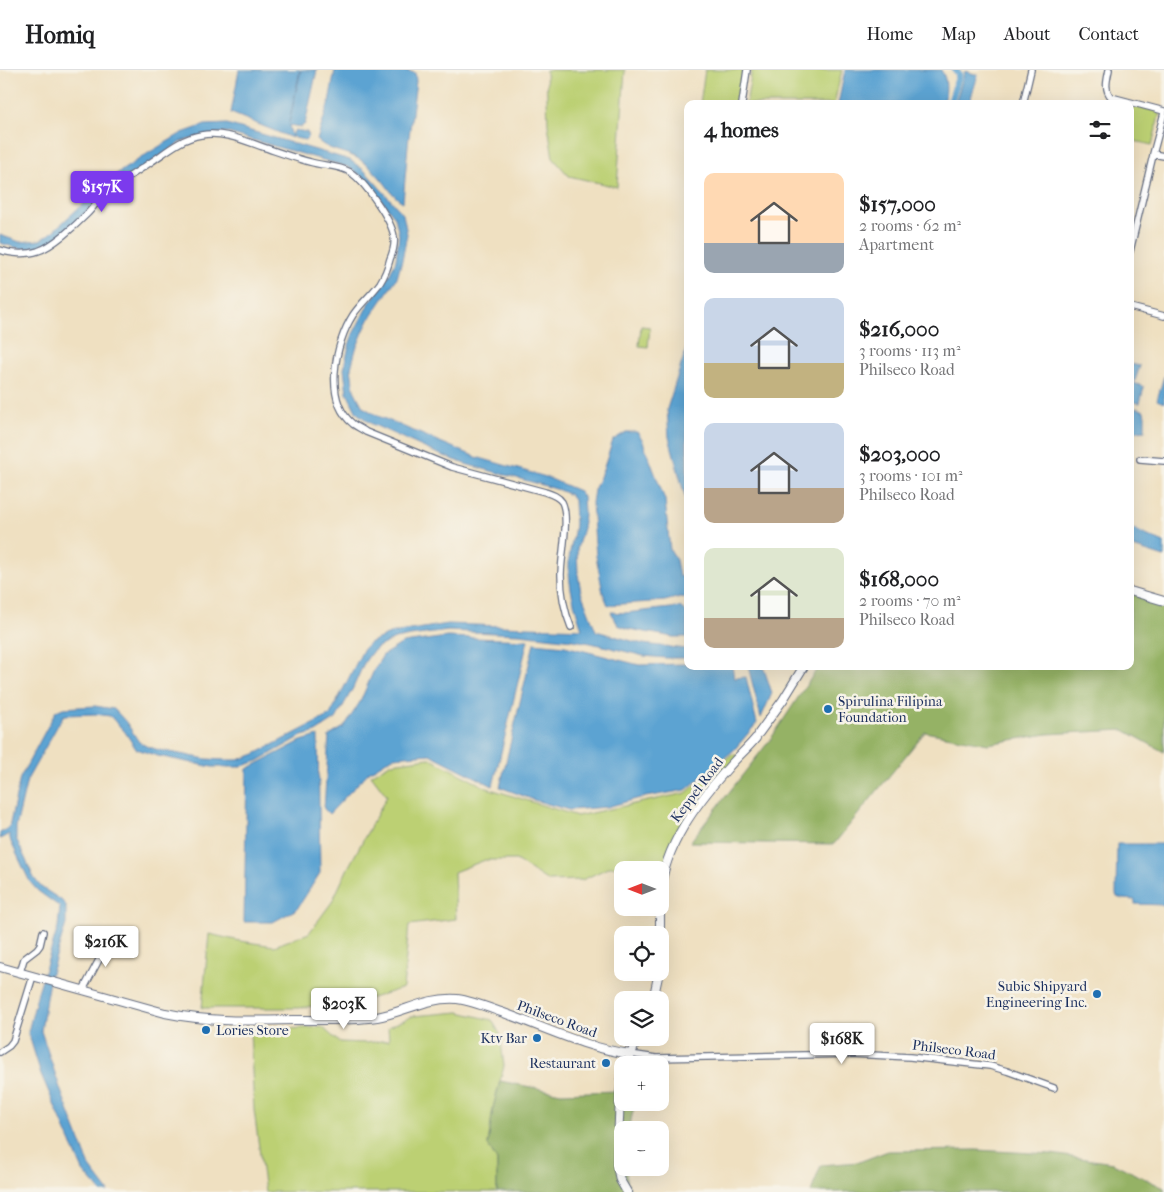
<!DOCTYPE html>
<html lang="en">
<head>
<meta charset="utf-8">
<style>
  body { margin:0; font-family:"IM FELL French Canon",serif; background:#f2f2f2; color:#202124; height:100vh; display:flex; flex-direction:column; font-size:19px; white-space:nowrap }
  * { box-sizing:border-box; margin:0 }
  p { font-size:16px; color:#757577 }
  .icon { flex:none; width:28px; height:28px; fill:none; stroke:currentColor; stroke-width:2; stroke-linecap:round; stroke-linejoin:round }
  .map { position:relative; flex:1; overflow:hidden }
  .panel { position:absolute; left:684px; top:30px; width:450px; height:570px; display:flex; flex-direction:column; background:#fff; border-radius:10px; box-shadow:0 5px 20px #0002 }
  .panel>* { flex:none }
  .needle { width:32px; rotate:270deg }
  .controls { position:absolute; left:614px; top:791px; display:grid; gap:10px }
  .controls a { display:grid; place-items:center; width:55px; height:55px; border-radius:10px; background:#fff; box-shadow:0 5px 20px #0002; font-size:25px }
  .price { position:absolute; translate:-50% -42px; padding:0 11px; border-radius:5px; background:#fff; color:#222; font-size:16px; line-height:32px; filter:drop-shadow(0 1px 2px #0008) }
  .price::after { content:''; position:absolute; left:50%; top:30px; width:15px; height:11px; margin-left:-8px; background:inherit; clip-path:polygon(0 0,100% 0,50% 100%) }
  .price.on { background:#7c3aed; color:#fff }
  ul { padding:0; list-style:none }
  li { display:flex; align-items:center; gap:15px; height:125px; padding:0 20px }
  li span { display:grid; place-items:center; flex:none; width:140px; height:100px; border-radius:10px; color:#555 }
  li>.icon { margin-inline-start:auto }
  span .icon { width:60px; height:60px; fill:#fffc; stroke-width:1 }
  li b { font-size:21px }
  h2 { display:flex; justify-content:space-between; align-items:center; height:60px; padding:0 20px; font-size:21px }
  header { display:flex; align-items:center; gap:30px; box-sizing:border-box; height:70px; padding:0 25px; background:#fff; border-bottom:1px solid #e0e0e0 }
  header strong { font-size:24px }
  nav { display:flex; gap:28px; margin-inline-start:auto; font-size:18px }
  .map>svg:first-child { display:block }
  .green { fill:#bcd073; stroke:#6c8068 }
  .forest { fill:#95b265; stroke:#587062 }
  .water { fill:#5ba3d2; stroke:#3b6998 }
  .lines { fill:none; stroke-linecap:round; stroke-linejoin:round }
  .canal { stroke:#5ba3d2; stroke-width:7 }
  .street-casing { stroke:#656d81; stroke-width:8 }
  .secondary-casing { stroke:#656d81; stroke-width:10 }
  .street { stroke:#fff; stroke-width:5.5 }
  .secondary { stroke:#fff; stroke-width:8 }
  .poi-dot { fill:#1f6fb2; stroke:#f7f3e8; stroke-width:2 }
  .labels { text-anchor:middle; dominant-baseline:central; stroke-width:5; stroke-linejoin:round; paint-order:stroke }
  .poi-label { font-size:14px; fill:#1b2f5e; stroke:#f7f3e8; text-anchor:end }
  .street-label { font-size:14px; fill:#1b2f5e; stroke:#f7f3e8 }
</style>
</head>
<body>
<header>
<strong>Homiq</strong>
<nav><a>Home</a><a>Map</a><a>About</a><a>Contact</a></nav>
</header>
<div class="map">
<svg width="1164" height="1122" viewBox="0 0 1164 1122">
  <rect width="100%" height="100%" fill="#f7f3e8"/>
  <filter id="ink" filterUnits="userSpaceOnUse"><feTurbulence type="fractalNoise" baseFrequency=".02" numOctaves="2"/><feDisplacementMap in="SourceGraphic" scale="10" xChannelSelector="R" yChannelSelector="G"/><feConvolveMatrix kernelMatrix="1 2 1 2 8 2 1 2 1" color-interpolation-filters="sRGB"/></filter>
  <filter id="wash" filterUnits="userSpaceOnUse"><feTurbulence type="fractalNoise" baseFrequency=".0096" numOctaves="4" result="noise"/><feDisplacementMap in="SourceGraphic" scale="20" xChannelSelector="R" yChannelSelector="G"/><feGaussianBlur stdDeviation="1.12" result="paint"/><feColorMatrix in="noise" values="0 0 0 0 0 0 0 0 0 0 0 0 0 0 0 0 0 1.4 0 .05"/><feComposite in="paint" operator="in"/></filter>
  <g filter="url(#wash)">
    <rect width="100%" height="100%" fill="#efe0c1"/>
    <path class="green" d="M546 0H625L617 117 569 106 553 88 548 55Z
      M705 0H744L739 34H700Z
      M752 0H842L834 34H746Z
      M1130 35 1160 42 1152 75 1130 70Z
      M641 256 650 257 648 277 639 276Z
      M732 684 743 688 685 752 665 799 644 793 610 797 582 810 548 811 516 790H485L454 802 456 849 409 855 403 918 372 928 299 938H202L209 864 240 871 274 876 309 863 332 832 348 798 387 726 371 705 392 693 429 688 487 718 577 746 686 723Z
      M459 942 492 950 500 964 504 996 493 1038 488 1075 497 1091V1122H265L254 1040 250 961 322 957 339 972 366 973 389 970 388 957 413 946Z"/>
    <path class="forest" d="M1130 524 1164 532V682L1124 660 1047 664 988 674 925 662 834 774 690 772 770 670 819 596H1130Z
      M500 1011 561 1023 617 1021 622 1032 635 1033 631 1050 630 1060H622V1098H626L627 1110 631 1122H497V1091L488 1075 493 1038Z
      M976 1080 1051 1084 1113 1093 1164 1118V1122H811L821 1095 859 1092 888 1081Z"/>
    <path class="water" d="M239 0H300L289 53 301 0H317L305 54 301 57 289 55 292 68 231 43Z
      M335 0H402L415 3 416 11 408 75 403 132C393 127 389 118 382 110 377 104 371 98 365 93 350 81 331 83 317 70L329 32Z
      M845 0H941C948 10 946 22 944 34H838Z
      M965 1 978 5 969 34H955Z
      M227 54 350 90 364 100 403 144 407 164 402 190 397 208 370 248 364 260 356 279 351 298 354 320 363 337 378 346 476 387 546 407 579 421 583 427 584 443 583 458 577 479 578 504 581 522 596 561 643 574 687 579V588H666L644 586 591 573 573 570 519 564 448 561 410 566 395 569 378 577 371 583 364 593 353 618 336 649 314 663 302 666 258 691 239 697H212L158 686 136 679 125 662 110 646 95 644 65 645 63 646 27 710 16 757V768L34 808 41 817 61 830 66 835V854L50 906 46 928 41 961 61 1021 90 1097 109 1122H101L83 1101 41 1004 28 962 38 922 58 857 60 837 38 821 30 812 11 772 9 764 0 769V763L9 758 20 708 56 641 63 638 95 636 114 639 126 652 139 672 146 676 159 680 206 689 225 690H238L255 684 330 645 364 578 369 573 392 563 448 554 582 559C575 538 568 515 569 493 569 479 574 467 575 454 575 446 574 438 574 430L570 425 559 420 539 414 465 394 431 381 372 354 357 343 347 323 344 299 349 275 353 264 368 235 390 204 396 190 399 165 395 147 359 104 348 97 225 62 182 71 102 127 63 165 40 178 21 179 0 173V165L20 172 40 170 51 163 115 105 150 82 182 63 205 55Z
      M295 60 307 62 309 66 305 70 295 68 292 66 294 61Z
      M687 276V434L669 367 667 339Z
      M1130 294 1140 296 1134 313 1144 317 1140 333 1130 332Z
      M1164 306V333L1157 330Z
      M1138 338 1144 341 1145 346V360L1130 362V339Z
      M626 362H637L642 369 665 430 670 480 676 490 679 506 685 507 687 512V528L680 527 665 531 608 535 603 523 596 486 592 433 594 420 603 400 613 370Z
      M1130 458 1164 473V487L1130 476Z
      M680 537 687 543V567H673L629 559 618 555 611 542 625 543Z
      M447 567 528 570 493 716 430 684 393 687 369 702 329 744 324 739 329 666 344 657 360 632 374 600 383 585 403 573Z
      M534 573 565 576 639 595 687 594 688 596H732L734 608 746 607 757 653 734 680 686 720 640 728 607 737 569 740 534 730 500 717Z
      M748 596H763L772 623 761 648Z
      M318 666 320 803 297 839 273 852H244L247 699 301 671Z
      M1117 774H1164V835L1135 834V830L1122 829 1117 827 1116 824Z"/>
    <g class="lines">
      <path class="canal" d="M950 34 959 5 955 0"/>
    </g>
  </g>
  <g filter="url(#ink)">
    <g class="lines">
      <defs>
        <path id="street" d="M1109 0C1107 10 1104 19 1111 27L1164 41
          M742 34 747 0
          M1023 34 1031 0
          M1164 43 1153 84 1164 86
          M0 180C11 184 27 185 38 181 52 177 76 155 87 144 95 136 101 125 110 118 124 110 138 101 151 92 167 81 182 68 201 65 222 61 243 70 263 77 278 82 294 88 310 92 323 96 338 95 350 102 364 111 392 150 394 167 395 174 393 182 390 189 388 197 385 205 380 213 372 224 361 233 353 245 335 273 323 330 353 354 357 357 362 359 366 362L452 397 545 422C551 424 558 426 562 432 570 448 561 486 561 505 561 523 564 540 571 557
          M1130 181 1154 81
          M1130 237 1164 246
          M1140 389 1164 391
          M20 902 24 889 37 879 40 875 43 862
          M83 920 111 867
          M0 982 9 976 13 971 33 906
          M630 984 656 988 851 984 910 987 990 996 1007 1001 1054 1018"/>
        <path id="secondary" d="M1130 521 1164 531
          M759 663 783 630 804 596
          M660 823C665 775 696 734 727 699 736 688 747 679 756 668
          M660 838V894
          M0 897 165 943C208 952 250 951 293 950 321 950 349 951 377 947 405 942 426 927 457 929 472 931 487 937 501 942 544 957 585 978 630 984
          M653 930 659 902
          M626 995 638 968
          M622 1005 620 1026 617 1096 620 1110 627 1122"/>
      </defs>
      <use href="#street" class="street-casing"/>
      <use href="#secondary" class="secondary-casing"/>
      <use href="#street" class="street"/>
      <use href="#secondary" class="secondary"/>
    </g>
  </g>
  <g class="poi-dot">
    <circle cx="828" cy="639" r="5"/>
    <circle cx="1097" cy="924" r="5"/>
    <circle cx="206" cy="960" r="5"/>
    <circle cx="537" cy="968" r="5"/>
    <circle cx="606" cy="993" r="5"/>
  </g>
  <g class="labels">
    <g class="poi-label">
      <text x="838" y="631" text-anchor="start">Spirulina Filipina<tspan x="838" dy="16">Foundation</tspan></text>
      <text x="1087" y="916">Subic Shipyard<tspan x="1087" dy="16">Engineering Inc.</tspan></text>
      <text x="216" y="960" text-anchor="start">Lories Store</text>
      <text x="527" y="968">Ktv Bar</text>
      <text x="596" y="993">Restaurant</text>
    </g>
    <g class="street-label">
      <text transform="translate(697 720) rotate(-53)">Keppel Road</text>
      <text transform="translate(557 949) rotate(20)">Philseco Road</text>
      <text transform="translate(954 980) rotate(7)">Philseco Road</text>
    </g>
  </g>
</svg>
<div class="controls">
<a><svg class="needle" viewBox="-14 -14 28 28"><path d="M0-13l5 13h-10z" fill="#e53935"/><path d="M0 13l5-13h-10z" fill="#757577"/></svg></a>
<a><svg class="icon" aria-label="locate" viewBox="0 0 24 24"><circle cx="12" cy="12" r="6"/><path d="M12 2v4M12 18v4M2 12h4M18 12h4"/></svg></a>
<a><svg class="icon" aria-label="layers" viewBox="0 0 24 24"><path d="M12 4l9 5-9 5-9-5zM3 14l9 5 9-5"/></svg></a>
<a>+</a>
<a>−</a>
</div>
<b class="price on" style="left:102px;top:143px">$157K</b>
<b class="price" style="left:106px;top:898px">$216K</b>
<b class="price" style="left:344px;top:960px">$203K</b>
<b class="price" style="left:842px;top:995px">$168K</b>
<section class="panel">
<h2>4 homes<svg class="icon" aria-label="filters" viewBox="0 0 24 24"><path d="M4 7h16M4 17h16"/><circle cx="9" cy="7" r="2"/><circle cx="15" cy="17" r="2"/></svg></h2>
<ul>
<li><span style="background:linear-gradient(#ffd9b3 70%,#9aa5b1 0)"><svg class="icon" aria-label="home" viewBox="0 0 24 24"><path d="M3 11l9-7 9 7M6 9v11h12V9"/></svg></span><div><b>$157,000</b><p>2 rooms · 62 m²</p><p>Apartment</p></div></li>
<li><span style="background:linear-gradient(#c9d6e8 65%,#c2b280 0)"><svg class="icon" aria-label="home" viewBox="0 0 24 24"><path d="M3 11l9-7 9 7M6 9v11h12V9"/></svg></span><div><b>$216,000</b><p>3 rooms · 113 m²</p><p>Philseco Road</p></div></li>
<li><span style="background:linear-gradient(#c9d6e8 65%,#b9a48a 0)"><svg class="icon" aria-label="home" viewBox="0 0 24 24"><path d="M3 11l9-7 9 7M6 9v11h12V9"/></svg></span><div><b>$203,000</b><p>3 rooms · 101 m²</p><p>Philseco Road</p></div></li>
<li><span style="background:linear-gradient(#dfe7d0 70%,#b9a48a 0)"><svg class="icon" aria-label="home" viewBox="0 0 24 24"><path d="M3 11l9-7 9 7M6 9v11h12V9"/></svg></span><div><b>$168,000</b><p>2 rooms · 70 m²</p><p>Philseco Road</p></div></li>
</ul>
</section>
</div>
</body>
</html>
